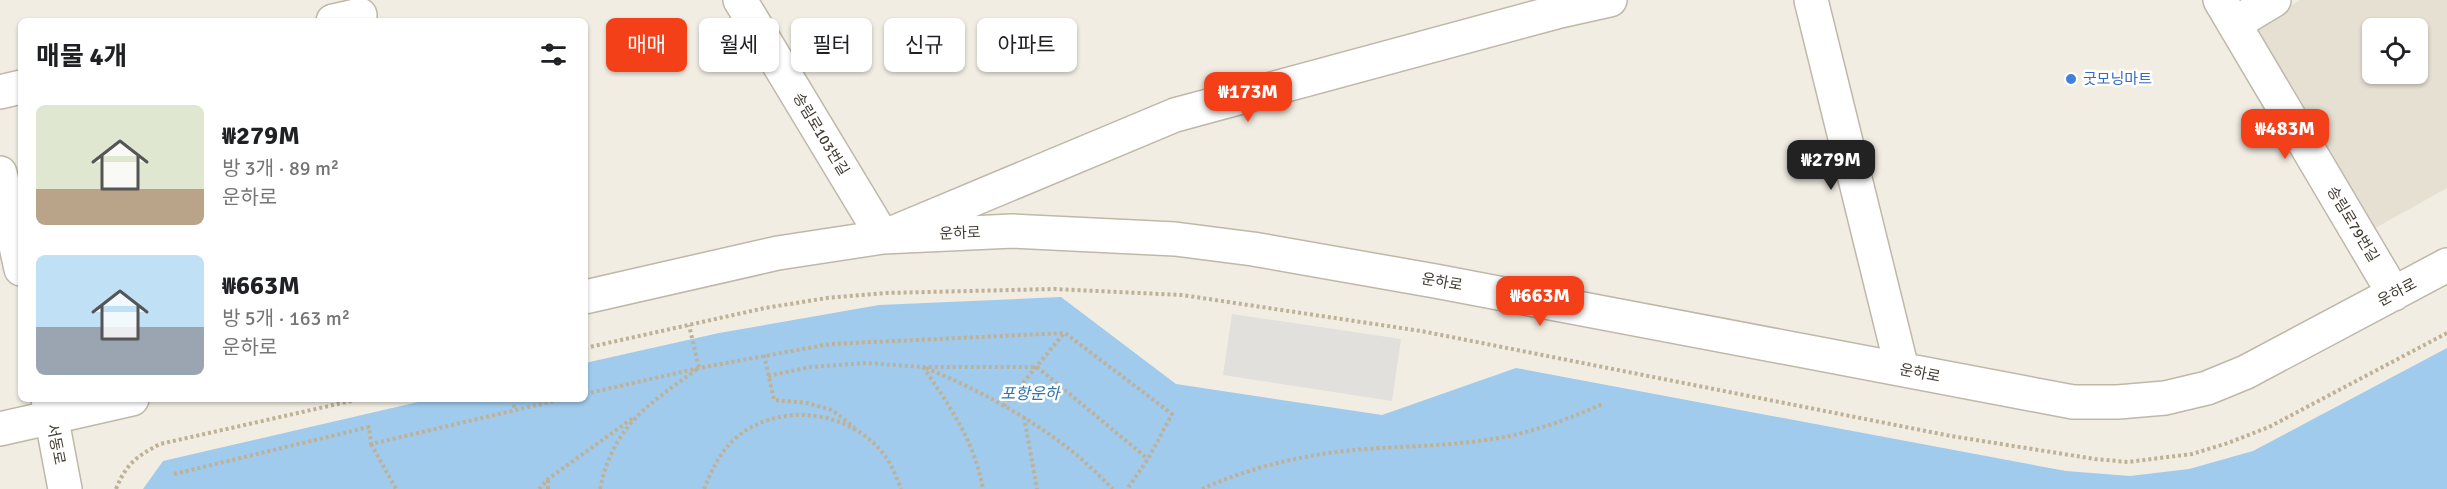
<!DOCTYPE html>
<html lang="ko">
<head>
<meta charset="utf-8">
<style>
  body { margin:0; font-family:Signika,"Noto Sans KR",sans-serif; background:#f2f2f2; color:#202124; height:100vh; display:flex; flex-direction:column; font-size:22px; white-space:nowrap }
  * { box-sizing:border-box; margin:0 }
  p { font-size:20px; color:#757577 }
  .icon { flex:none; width:33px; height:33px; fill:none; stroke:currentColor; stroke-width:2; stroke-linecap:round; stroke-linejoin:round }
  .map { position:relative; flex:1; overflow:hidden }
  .panel { position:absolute; left:18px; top:18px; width:570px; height:384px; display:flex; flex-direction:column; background:#fff; border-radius:9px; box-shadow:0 2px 4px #0004 }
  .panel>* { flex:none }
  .banner { position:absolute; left:606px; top:18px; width:570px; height:54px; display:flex; gap:12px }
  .controls { position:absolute; left:2362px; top:18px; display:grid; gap:12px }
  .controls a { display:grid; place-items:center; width:66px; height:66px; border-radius:9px; background:#fff; box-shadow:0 2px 4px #0004; font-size:30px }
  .price { position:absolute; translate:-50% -51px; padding:0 14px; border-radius:12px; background:#f44018; color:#fff; font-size:20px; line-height:39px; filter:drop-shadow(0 2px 3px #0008) }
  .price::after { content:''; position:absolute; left:50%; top:36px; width:18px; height:14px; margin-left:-9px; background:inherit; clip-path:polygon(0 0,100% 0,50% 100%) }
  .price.on { background:#222; color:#fff }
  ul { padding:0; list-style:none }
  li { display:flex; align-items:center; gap:18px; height:150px; padding:0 18px }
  li span { display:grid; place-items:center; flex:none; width:168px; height:120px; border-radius:9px; color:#555 }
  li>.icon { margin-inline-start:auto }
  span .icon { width:72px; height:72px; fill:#fffc; stroke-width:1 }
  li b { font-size:26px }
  h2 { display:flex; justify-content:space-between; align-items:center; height:72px; padding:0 18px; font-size:26px }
  .chip { padding:0 21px; border-radius:9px; background:#fff; box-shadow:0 2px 4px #0004; font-size:21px; line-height:54px }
  .chip.on { background:#f44018; color:#fff }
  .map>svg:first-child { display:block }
  .residential { fill:#e5e0d2; fill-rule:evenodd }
  .parking { fill:#e2e0dc }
  .water { fill:#a0cbed }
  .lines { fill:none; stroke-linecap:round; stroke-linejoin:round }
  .minor-casing { stroke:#bfb8a9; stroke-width:36 }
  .path { stroke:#beb198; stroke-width:4; stroke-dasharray:3 3; stroke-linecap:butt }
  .minor { stroke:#fff; stroke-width:33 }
  .shop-dot { fill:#3f7fe0; stroke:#fff; stroke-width:2 }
  .labels { text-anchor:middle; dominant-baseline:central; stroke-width:5; stroke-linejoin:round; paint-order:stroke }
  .shop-label { font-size:15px; fill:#366cbe; stroke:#fff; text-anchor:start }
  .street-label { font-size:15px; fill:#433d34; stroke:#fff }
  .water-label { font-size:16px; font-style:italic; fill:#3174ab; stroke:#fff }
</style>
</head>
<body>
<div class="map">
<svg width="2447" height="489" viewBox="0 0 2447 489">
  <rect width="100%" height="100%" fill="#f1ede3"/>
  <path class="residential" d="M2300 0H2447V188L2370 231 2255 26ZM2373 28H2418V74H2373Z"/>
  <path class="parking" d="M1232 314 1401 339 1392 401 1223 375Z"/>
  <path class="water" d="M1061 297 1176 384 1382 415 1516 368 2066 471 2130 476 2189 469 2253 451 2447 348V489H143L163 461 431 399H585V363L719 333 879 305Z"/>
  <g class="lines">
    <defs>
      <path id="minor" d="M740 0 883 237 1175 115 1556 12 1610 0
        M1811 0 1902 369
        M2220 0 2394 294
        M333 21 360 15
        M2234 24 2274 0
        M0 92 21 87
        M0 173 21 269
        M585 297 778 253 883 237 1013 231 1175 239 1253 249 1435 281 2073 402H2118L2165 398 2207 388 2246 372 2447 265
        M48 399 65 489
        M0 429 132 399"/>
    </defs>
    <use href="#minor" class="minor-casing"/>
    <path class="path" d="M585 348 765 308 827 298 886 293 1054 289 1182 295 1421 331 1951 436 2095 459 2128 462 2192 454 2228 443 2269 427 2447 333
      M764 355 774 400 807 403 832 410 854 427
      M923 367C949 405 975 442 983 489
      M926 368C977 389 1025 415 1068 448 1084 460 1098 475 1113 489
      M768 376 810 367 867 363 923 367H1037L1148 459
      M585 394 699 368 830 344 1065 333 1172 414 1148 459 1127 489
      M512 399 515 410
      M1004 406 1064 333
      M1024 417 1037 489
      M371 444 396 489
      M174 474 369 427 371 444 563 399
      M116 489C126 464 137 456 160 444L360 399
      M539 489 548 479 633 418
      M548 489V480
      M600 489C613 425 649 404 699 368L689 325
      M704 489C712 469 721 450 738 436 782 401 852 411 885 456 892 465 897 479 901 489
      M1202 489C1253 466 1310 453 1366 449 1406 446 1446 446 1485 440 1527 435 1565 420 1603 404"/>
    <use href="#minor" class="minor"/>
  </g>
  <circle class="shop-dot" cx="2071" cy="79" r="6"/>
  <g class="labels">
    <g class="shop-label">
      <text x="2083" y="79">굿모닝마트</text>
    </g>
    <g class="street-label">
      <text transform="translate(821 134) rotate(59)">송림로103번길</text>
      <text transform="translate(2353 224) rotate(59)">송림로79번길</text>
      <text transform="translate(960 233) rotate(-2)">운하로</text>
      <text transform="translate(1442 282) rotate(10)">운하로</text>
      <text transform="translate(2397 292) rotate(-28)">운하로</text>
      <text transform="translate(1920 373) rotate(11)">운하로</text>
      <text transform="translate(56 444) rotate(79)">서동로</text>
    </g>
    <g class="water-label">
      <text x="1030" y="394">포항운하</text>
    </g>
  </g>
</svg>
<div class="controls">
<a><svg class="icon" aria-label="locate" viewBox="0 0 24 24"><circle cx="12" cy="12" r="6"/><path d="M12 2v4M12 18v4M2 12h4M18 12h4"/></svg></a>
</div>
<b class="price" style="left:1248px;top:123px">₩173M</b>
<b class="price" style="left:2285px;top:160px">₩483M</b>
<b class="price on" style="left:1831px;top:191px">₩279M</b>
<b class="price" style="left:1540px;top:327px">₩663M</b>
<div class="banner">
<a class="chip on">매매</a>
<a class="chip">월세</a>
<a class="chip">필터</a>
<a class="chip">신규</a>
<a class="chip">아파트</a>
</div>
<section class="panel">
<h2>매물 4개<svg class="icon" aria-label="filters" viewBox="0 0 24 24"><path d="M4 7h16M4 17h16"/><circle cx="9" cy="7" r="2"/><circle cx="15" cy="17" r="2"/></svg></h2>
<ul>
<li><span style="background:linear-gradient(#dfe7d0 70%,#b9a48a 0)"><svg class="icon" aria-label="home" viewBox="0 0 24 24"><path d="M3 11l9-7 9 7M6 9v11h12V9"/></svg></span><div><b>₩279M</b><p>방 3개 · 89 m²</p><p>운하로</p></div></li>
<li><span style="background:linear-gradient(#bfe0f5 60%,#9aa5b1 0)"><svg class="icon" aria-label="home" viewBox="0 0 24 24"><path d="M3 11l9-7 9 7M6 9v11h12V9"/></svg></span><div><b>₩663M</b><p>방 5개 · 163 m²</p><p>운하로</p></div></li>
</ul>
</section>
</div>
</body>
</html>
